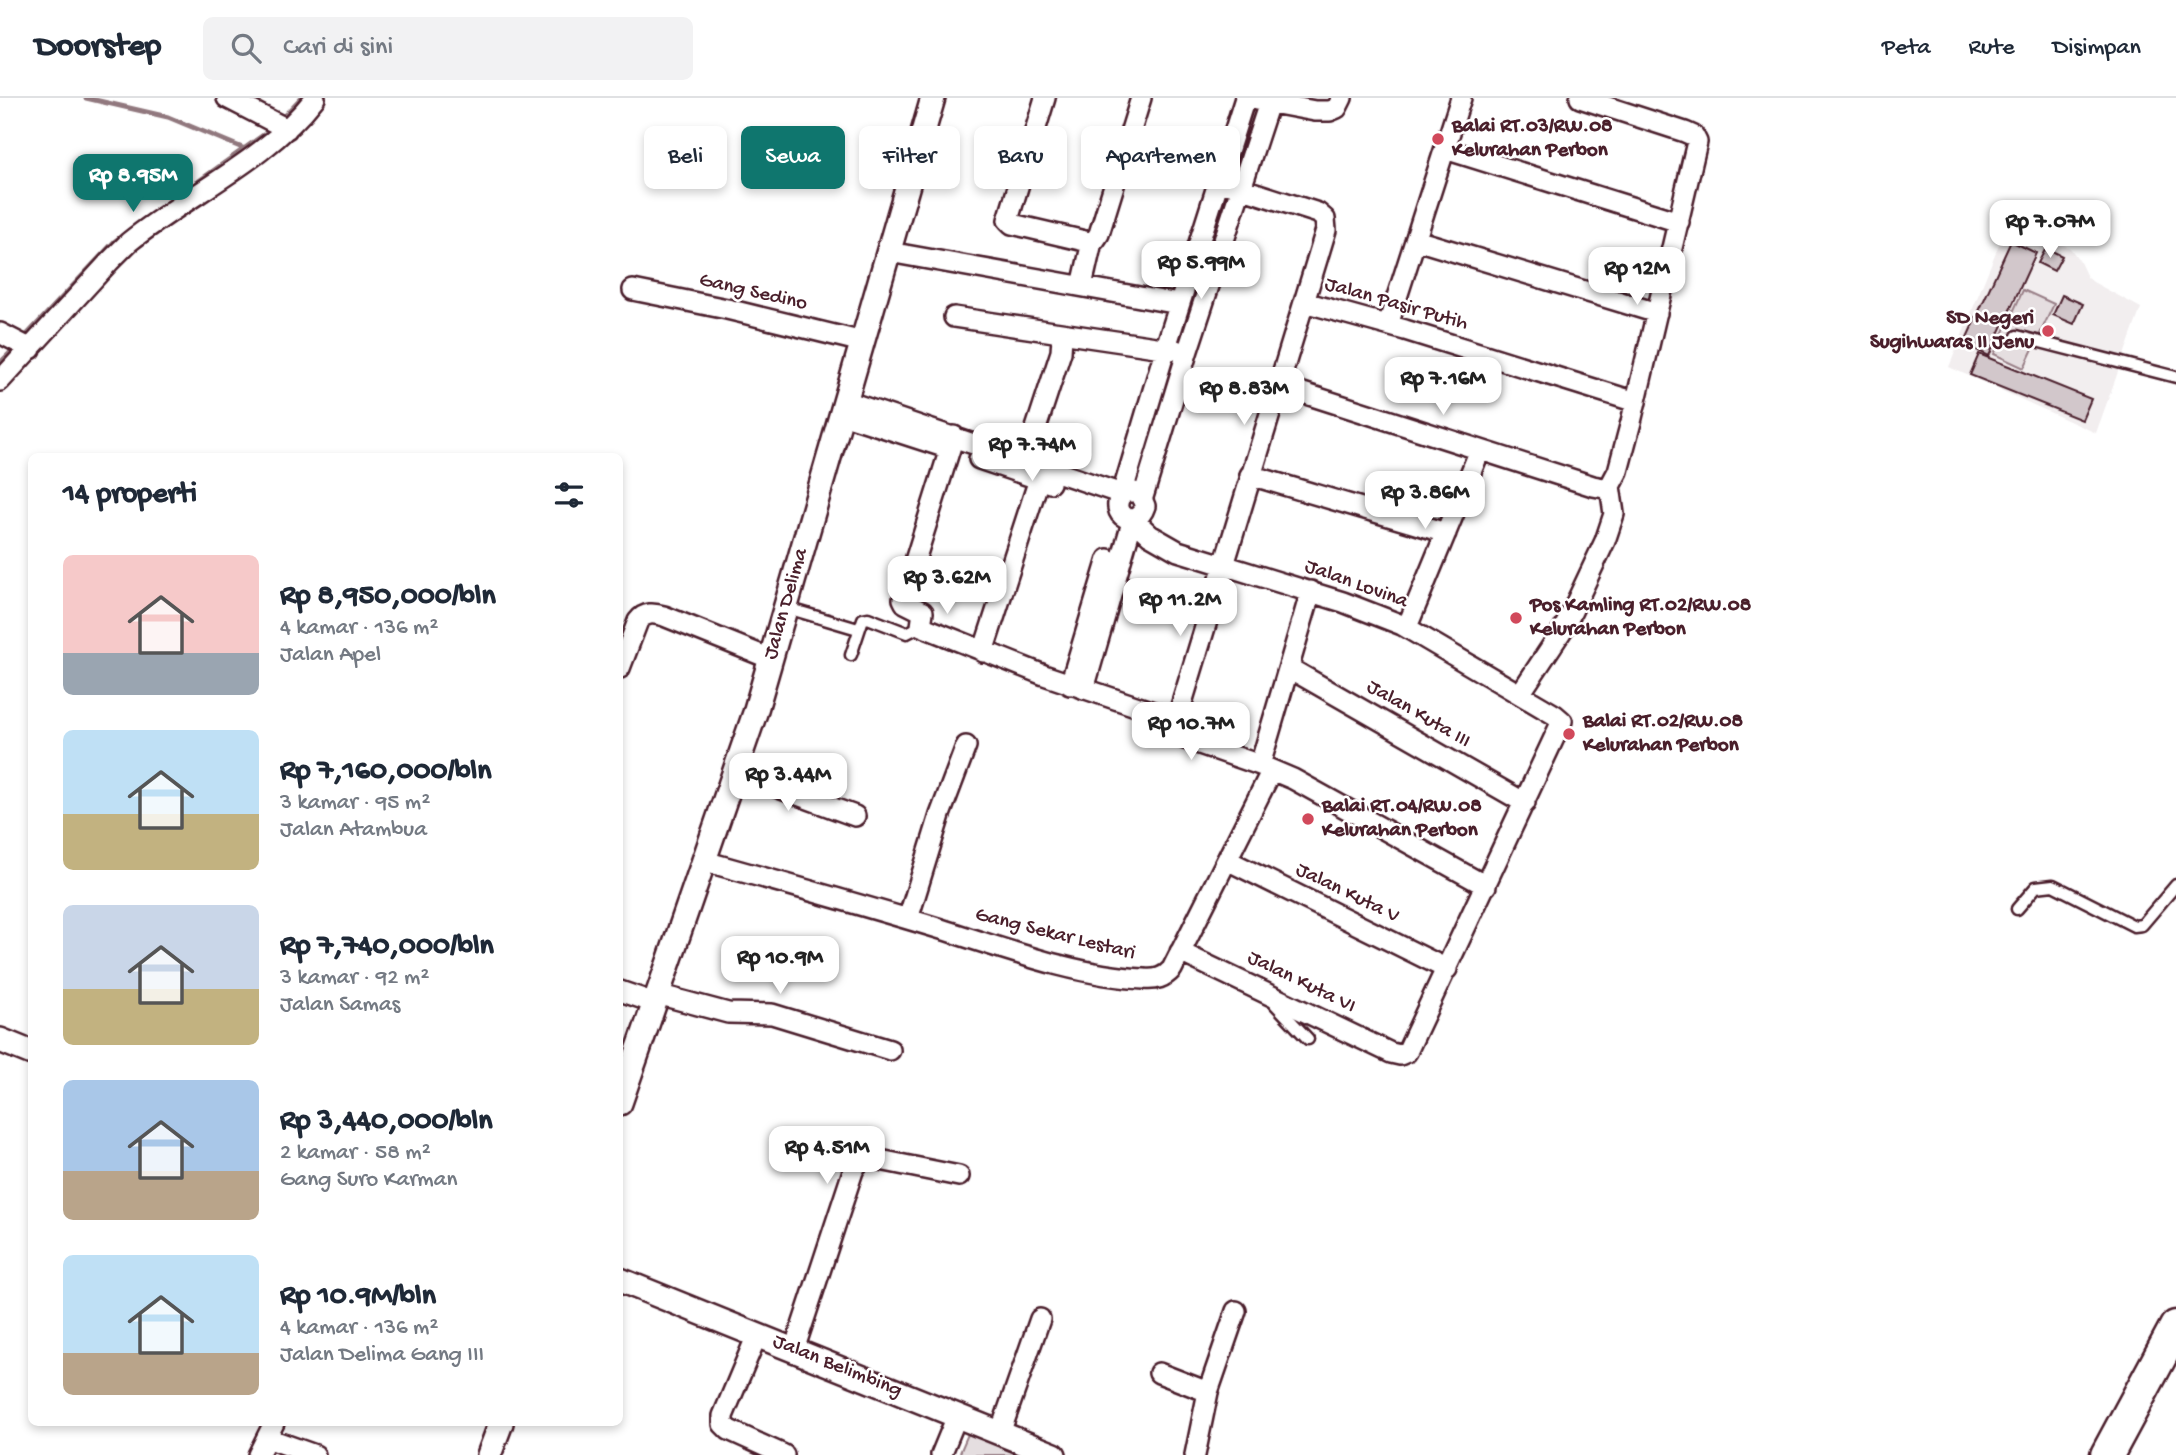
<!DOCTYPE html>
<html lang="id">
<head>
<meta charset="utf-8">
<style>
  body { margin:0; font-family:"Gochi Hand",sans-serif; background:#f2f2f3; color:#1f2937; height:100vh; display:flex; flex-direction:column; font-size:26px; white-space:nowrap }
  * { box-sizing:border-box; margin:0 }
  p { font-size:23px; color:#747a83 }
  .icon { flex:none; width:38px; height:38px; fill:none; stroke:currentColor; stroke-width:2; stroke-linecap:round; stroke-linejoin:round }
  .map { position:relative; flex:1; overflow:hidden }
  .drawer { position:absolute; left:28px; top:355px; width:595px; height:973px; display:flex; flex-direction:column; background:#fff; border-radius:10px; box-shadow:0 4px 10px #0003 }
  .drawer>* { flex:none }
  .top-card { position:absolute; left:644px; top:28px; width:665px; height:63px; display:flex; gap:14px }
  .price { position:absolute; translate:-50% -60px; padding:0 16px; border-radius:14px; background:#fff; color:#222; font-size:23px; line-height:46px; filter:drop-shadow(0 2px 4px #0008) }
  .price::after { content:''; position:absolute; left:50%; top:42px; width:21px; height:16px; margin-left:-10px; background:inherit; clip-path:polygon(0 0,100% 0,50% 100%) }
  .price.active { background:#0f766e; color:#fff }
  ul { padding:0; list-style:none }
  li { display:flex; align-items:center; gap:21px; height:175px; padding:0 35px }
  li span { display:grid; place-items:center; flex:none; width:196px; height:140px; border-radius:10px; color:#555 }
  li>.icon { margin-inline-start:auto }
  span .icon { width:84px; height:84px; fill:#fffc; stroke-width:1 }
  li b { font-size:30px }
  h2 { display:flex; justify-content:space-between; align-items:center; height:84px; padding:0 35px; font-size:30px }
  .tag { padding:0 24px; border-radius:10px; background:#fff; box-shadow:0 4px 10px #0003; font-size:24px; line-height:63px }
  .tag.active { background:#0f766e; color:#fff }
  header { display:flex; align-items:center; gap:42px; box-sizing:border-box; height:98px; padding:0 35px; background:#fff; border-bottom:2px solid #e0e1e3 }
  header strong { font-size:33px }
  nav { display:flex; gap:38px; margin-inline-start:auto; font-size:24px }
  .search { width:490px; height:63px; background:#f2f2f3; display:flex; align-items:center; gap:18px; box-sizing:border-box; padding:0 24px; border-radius:10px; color:#747a83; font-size:26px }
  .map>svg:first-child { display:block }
  .built { fill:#f2eeef }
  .green { fill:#e5dee0; stroke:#987e86; stroke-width:2 }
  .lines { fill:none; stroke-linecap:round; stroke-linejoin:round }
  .stream { stroke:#91787e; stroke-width:5 }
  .building { fill:#d2c7cb; stroke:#4a1f2b; stroke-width:2 }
  .service-casing { stroke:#4a1f2b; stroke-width:15 }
  .minor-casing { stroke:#4a1f2b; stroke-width:24 }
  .tertiary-casing { stroke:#4a1f2b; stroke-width:28 }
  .trunk-casing { stroke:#4a1f2b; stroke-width:37 }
  .service { stroke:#fff; stroke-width:10 }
  .minor { stroke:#fff; stroke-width:19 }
  .tertiary { stroke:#fff; stroke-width:23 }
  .trunk { stroke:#fff; stroke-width:32 }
  .poi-dot { fill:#d1495b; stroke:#fff; stroke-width:2.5 }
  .labels { text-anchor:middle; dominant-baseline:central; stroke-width:5; stroke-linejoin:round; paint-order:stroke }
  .poi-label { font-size:21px; font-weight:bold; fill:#4a1f2b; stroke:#fff; text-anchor:start }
  .street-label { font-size:21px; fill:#4a1f2b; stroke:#fff }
</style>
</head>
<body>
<header>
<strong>Doorstep</strong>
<div class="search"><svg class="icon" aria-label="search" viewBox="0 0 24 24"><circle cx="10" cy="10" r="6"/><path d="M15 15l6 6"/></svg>Cari di sini</div>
<nav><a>Peta</a><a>Rute</a><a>Disimpan</a></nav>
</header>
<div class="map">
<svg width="2176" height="1357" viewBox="0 0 2176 1357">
  <rect width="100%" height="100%" fill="#fff"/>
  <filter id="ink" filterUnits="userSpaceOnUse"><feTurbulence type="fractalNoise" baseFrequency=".0143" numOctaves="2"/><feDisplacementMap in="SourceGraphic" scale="14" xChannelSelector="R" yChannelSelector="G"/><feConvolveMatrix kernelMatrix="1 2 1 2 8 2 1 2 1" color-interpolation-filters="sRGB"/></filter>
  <g filter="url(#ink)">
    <path class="built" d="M2009 122 2070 150 2079 162 2087 179 2093 184 2141 210 2096 335 1949 269Z"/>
    <path class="green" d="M2023 192 2054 206 2024 270 1994 256Z
      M968 1336 1028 1357H959Z"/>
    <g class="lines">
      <path class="stream" d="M86 0 168 19 245 51
        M284 18 301 0
        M25 239 115 143 269 33
        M0 265 16 249"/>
    </g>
    <path class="building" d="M2011 143 2036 155 1989 258 1964 246Z
      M2046 150 2062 158 2054 173 2038 165Z
      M2062 197 2083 206 2074 226 2053 217Z
      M1979 256 2091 301 2082 322 1970 277Z"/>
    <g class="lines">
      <defs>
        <path id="service" d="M2017 238 2176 279
          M787 510 858 531
          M851 557 863 521 868 520 907 535 921 528
          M2017 811 2036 789 2053 787 2134 828 2142 827 2176 787
          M1275 906 1308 941"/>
        <path id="minor" d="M227 0 287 31
          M1045 0 1008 122 1012 126 1089 144 1095 142 1099 136 1141 0
          M1580 0 1685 34 1694 38 1697 44 1631 324 1618 373 1610 388
          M1256 2 1315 13H1330L1337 10 1342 0
          M1445 51 1679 124
          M1218 83 1318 115 1325 121 1326 132 1178 618 1177 634 1185 641 1260 667 1293 681 1486 788
          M1416 142 1657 215
          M889 154 1179 206
          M1082 188 1092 144
          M633 192 727 211 863 244
          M1304 204 1405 232 1636 304
          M954 219 1054 234 1062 239 1061 254 1022 373
          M1388 227 1461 0
          M1054 234 1176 252
          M0 235 31 251
          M0 283 110 163 129 144C190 95 266 63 315 0
          M1278 287 1593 388 1604 390 1610 388
          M846 303 1122 396
          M842 316 944 349
          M954 338 903 501 905 505 923 514 921 528 1044 577 1177 622
          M979 361 1050 385
          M1250 377 1446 435
          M1122 396 1131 393 1140 396 1145 408C1137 433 1107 417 1122 396L1166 249 1245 0
          M1143 399 1187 255 1269 5
          M1407 529 1480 352
          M983 554 1043 369
          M620 570 638 523C645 514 654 515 664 518L771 561
          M1289 570 1525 705
          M1070 587 1108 461
          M1084 591 1133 421 1150 437 1178 453 1343 504 1402 527 1555 617 1562 623 1407 954 1400 957 1391 955 1180 854
          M1520 596 1565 528 1605 443 1614 416 1610 388
          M1260 667 1311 493
          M735 674 855 718
          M1227 762 1447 871
          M704 763C783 785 862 807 941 831 1005 851 1077 878 1144 881 1156 882 1164 880 1172 871L1272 672
          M908 821 940 717 966 648
          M620 893 655 905
          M657 896 728 915 772 916 890 952
          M757 1237 723 1318V1326L729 1332 784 1357
          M794 1252 853 1073C858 1063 864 1059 875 1061L959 1078
          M1159 1275 1208 1294
          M1000 1335 1040 1221
          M267 1340 315 1357
          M258 1357 274 1325
          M941 1357 957 1318
          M1195 1357 1208 1294 1236 1213"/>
        <path id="tertiary" d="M0 942 32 955
          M620 1005 755 615 933 0
          M620 1182 1054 1357
          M489 1357 501 1325"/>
        <path id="trunk" d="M2107 1357 2176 1229"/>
      </defs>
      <use href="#service" class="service-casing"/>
      <use href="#minor" class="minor-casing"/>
      <use href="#tertiary" class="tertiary-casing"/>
      <use href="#trunk" class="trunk-casing"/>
      <use href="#service" class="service"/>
      <use href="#minor" class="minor"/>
      <use href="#tertiary" class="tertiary"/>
      <use href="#trunk" class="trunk"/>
    </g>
  </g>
  <g class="poi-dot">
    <circle cx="1438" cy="41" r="7"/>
    <circle cx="2048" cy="233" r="7"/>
    <circle cx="1516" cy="520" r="7"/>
    <circle cx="1569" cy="636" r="7"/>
    <circle cx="1308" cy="721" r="7"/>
  </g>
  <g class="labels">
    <g class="poi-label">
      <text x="1452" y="29">Balai RT.03/RW.08<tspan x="1452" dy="24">Kelurahan Perbon</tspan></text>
      <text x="2034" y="221" text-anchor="end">SD Negeri<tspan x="2034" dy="24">Sugihwaras II Jenu</tspan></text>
      <text x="1530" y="508">Pos Kamling RT.02/RW.08<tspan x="1530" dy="24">Kelurahan Perbon</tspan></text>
      <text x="1583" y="624">Balai RT.02/RW.08<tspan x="1583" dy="24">Kelurahan Perbon</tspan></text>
      <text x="1322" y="709">Balai RT.04/RW.08<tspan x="1322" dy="24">Kelurahan Perbon</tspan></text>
    </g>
    <g class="street-label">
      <text transform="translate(753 195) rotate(13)">Gang Sedino</text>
      <text transform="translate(1396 207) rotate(16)">Jalan Pasir Putih</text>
      <text transform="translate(1356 487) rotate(20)">Jalan Lovina</text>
      <text transform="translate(787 506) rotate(-74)">Jalan Delima</text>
      <text transform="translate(1418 617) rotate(30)">Jalan Kuta III</text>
      <text transform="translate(1347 796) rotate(26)">Jalan Kuta V</text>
      <text transform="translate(1055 837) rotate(14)">Gang Sekar Lestari</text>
      <text transform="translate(1301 885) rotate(26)">Jalan Kuta VI</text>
      <text transform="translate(837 1269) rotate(22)">Jalan Belimbing</text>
    </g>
  </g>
</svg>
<b class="price active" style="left:133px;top:116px">Rp 8.95M</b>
<b class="price" style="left:2050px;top:162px">Rp 7.07M</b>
<b class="price" style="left:1201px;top:203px">Rp 5.99M</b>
<b class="price" style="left:1637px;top:209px">Rp 12M</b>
<b class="price" style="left:1443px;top:319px">Rp 7.16M</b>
<b class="price" style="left:1244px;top:329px">Rp 8.83M</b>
<b class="price" style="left:1032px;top:385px">Rp 7.74M</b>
<b class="price" style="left:1425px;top:433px">Rp 3.86M</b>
<b class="price" style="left:947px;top:518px">Rp 3.62M</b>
<b class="price" style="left:1180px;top:540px">Rp 11.2M</b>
<b class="price" style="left:1191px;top:664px">Rp 10.7M</b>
<b class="price" style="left:788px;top:715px">Rp 3.44M</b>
<b class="price" style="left:780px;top:898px">Rp 10.9M</b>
<b class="price" style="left:827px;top:1088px">Rp 4.51M</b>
<div class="top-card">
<a class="tag">Beli</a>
<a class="tag active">Sewa</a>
<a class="tag">Filter</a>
<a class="tag">Baru</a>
<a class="tag">Apartemen</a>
</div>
<section class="drawer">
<h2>14 properti<svg class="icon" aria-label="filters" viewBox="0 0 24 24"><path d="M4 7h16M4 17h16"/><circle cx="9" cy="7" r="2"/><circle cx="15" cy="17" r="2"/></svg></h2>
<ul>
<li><span style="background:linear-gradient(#f6c9c9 70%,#9aa5b1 0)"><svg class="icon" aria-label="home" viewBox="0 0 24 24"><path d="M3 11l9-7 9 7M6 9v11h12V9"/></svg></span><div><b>Rp 8,950,000/bln</b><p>4 kamar · 136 m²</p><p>Jalan Apel</p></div></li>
<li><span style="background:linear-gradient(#bfe0f5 60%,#c2b280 0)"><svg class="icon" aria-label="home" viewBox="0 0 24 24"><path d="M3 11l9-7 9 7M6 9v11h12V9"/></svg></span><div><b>Rp 7,160,000/bln</b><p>3 kamar · 95 m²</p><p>Jalan Atambua</p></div></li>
<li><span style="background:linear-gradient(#c9d6e8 60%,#c2b280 0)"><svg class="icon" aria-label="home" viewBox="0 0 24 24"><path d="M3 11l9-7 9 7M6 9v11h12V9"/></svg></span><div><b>Rp 7,740,000/bln</b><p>3 kamar · 92 m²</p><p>Jalan Samas</p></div></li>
<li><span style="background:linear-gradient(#a9c7e8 65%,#b9a48a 0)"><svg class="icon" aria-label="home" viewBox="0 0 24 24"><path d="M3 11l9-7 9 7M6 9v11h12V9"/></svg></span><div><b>Rp 3,440,000/bln</b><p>2 kamar · 58 m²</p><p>Gang Suro Karman</p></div></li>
<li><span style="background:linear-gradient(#bfe0f5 70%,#b9a48a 0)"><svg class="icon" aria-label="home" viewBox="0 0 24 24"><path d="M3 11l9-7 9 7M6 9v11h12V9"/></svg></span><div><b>Rp 10.9M/bln</b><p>4 kamar · 136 m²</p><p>Jalan Delima Gang III</p></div></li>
</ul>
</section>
</div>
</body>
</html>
